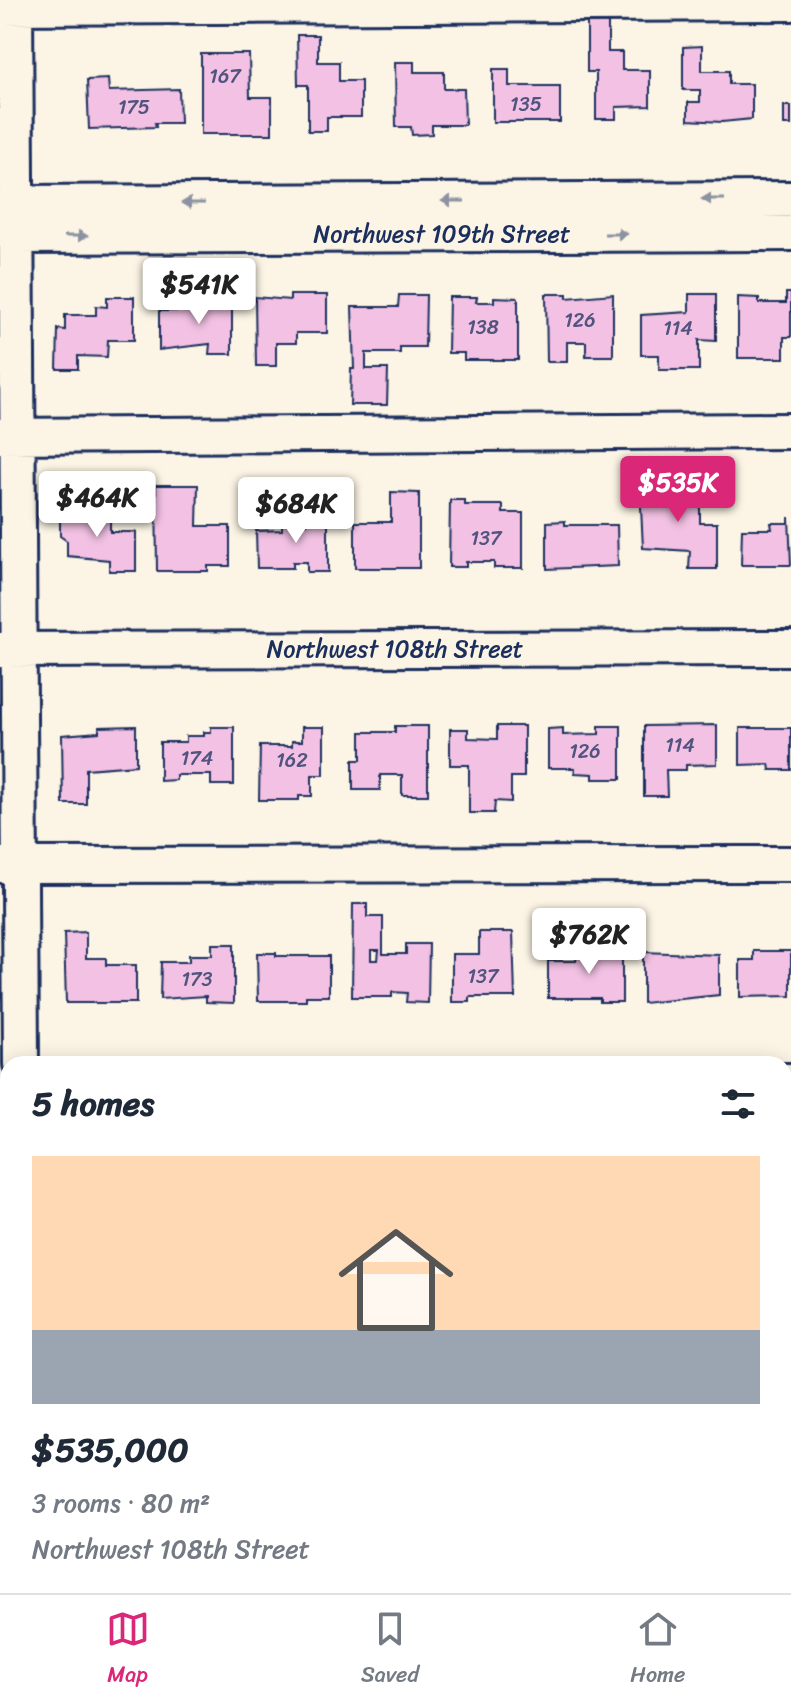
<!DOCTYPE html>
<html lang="en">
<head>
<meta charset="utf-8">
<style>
  body { margin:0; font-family:Sriracha,sans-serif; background:#f2f2f3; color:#1f2937; height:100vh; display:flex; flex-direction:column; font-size:30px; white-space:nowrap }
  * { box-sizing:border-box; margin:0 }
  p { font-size:26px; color:#747a83 }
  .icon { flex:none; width:44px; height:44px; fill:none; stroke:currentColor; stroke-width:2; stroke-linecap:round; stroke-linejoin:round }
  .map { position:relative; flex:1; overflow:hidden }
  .sheet { position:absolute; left:0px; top:1056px; width:792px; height:538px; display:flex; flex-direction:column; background:#fff; border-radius:24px 24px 0 0; box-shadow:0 4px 20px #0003 }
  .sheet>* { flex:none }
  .price { position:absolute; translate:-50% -68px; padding:0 18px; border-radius:8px; background:#fff; color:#222; font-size:26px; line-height:52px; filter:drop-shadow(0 2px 4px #0008) }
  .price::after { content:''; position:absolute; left:50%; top:48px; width:24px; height:18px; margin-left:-12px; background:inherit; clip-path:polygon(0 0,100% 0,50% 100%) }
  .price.on { background:#db2777; color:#fff }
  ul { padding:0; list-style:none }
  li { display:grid; align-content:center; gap:16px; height:424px; padding:0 32px }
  li span { display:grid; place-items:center; height:248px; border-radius:0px; color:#555 }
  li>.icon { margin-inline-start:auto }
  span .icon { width:144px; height:144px; fill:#fffc; stroke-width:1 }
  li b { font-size:34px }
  h2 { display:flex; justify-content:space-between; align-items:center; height:96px; padding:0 32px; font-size:34px }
  .dock { display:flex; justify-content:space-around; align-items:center; height:112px; border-top:2px solid #e0e1e3; background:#fff; font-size:22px; color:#747a83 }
  .dock a { display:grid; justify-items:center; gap:4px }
  .dock .on { color:#db2777 }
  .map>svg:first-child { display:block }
  .building { fill:#f2c1e3; stroke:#1b2f5e; stroke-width:2; fill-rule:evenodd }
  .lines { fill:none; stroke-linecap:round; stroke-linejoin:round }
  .minor-casing { stroke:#1b2f5e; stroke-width:40 }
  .minor { stroke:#fcf5e5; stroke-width:34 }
  .oneway { fill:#8c92a2 }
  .labels { text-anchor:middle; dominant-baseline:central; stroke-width:7; stroke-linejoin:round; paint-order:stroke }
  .number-label { font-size:20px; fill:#51547f }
  .street-label { font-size:24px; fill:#1b2f5e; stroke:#fcf5e5 }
</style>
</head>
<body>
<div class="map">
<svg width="791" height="1593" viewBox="0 0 791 1593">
  <rect width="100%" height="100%" fill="#fcf5e5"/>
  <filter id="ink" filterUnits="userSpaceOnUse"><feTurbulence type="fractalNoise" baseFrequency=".0125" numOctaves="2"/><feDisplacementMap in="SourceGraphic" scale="16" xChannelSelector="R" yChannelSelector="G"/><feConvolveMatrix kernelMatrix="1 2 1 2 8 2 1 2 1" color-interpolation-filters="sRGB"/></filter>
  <g filter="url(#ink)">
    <path class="building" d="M587 21H608V52H622V70H650V106L616 107V119H596V72H587Z
      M297 35H318V62H339V81H361V117H327V131H308V85H298Z
      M702 46V71H729V84H752V119L722 122 688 120V102H700V90H683V47Z
      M201 54H249L250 97H272V134H201Z
      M395 62H414V72H444V89H464L465 125H432V134L412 135 411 127H396Z
      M493 69H509V86H560V122H493Z
      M108 79 109 91 179 89 180 123H155L156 127 89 129 87 80Z
      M784 106H791V125H784Z
      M786 293H791V337H784V358H738V297L759 298V303H786Z
      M546 294H567V298L613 294V356H586V342H567V362H547Z
      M689 294H716V341L699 340V370H659V355H641V315L689 312Z
      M290 295H327V333H296V343H276V366H256L255 297 290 300Z
      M399 295H426L425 347H400V353H366V369H388L387 405H350L351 369H354L352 307H398Z
      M210 296H232V354H209L210 344 159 350V311H184V302H209Z
      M107 297H134V340H108L107 357 78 356V369H57L58 329 65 330V315H96V306L107 307Z
      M449 297H477L476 302H494V297L518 298V360H464V353H448Z
      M156 485H198L197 526H230V566H208V571H157Z
      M674 486 700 489V523H717V569H689L690 551 643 548 640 487Z
      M391 492 419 493V568H355V522H391Z
      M450 500H465V505H503V513H523V568H494V562H466V567H449Z
      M81 504V515H110V532H136V571H109V560L67 556V541L60 536V505Z
      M307 514H328V572H307V562H293V568H257L256 531 282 530V524H307Z
      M789 517 791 565H741L742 529H772L771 523H789Z
      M565 521V525H617L618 566 547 569V522Z
      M717 725V764L686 765V770H666L667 796H644V726Z
      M136 726V765L86 769V804H63L62 735 99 732V727Z
      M395 726H428V795H402V775H380V790H353V760H361V732H395Z
      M497 726H524V777H511V802L495 801 494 813H469V765H450V729H468V738L497 739Z
      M599 726H621V779H593V774L575 773V768H548V729L563 728V735L599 734Z
      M211 727H234V785H211V775H176V780L160 781V742H186V736H204V732H211Z
      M302 727H324V775H312V796H299V800H259L260 746H292V741H302Z
      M740 728H791V770H770L769 764 740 765Z
      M353 904H367V917H383V954H406V944H429L428 1003 406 1002 407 993 392 992V997H352ZM371 950H379L378 960H371Z
      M86 932V958H106V965H136V1003H66L64 933Z
      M479 932H513L515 997H470V1002H452V954H479Z
      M212 944H234V1003L206 1002V996L160 999 161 962H189V955H212Z
      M600 944H622V1002H600V998H548V961H576L577 955H600Z
      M754 951H791V996L740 997V960H754Z
      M643 952 719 955V995L643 1003Z
      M257 953H276V956H329V996H306V1001H258Z
      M784 1158H791V1200H784Z
      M784 1385H791V1427H784Z
      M71 1588H94V1593H71Z
      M303 1588H339V1593H303Z
      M391 1589H432V1593H391Z
      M506 1589H528V1593H506Z
      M646 1589H670V1593H646Z
      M106 1591H144V1593H106Z
      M191 1591H223V1593H191Z"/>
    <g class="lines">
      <defs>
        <path id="minor" d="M15 0 21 1064
          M0 7 791 3
          M0 211 16 203 791 199
          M0 228 16 236 791 233
          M0 436 791 431
          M0 650 791 648
          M0 865 791 864
          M784 1081H791
          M784 1294H791
          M0 1295H8
          M0 1510H8
          M784 1514H791
          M22 1593V1586"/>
      </defs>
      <use href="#minor" class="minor-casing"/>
      <use href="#minor" class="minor"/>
    </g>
    <defs><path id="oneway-solid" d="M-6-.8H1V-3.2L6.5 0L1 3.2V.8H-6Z" transform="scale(2)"/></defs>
    <g class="oneway">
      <use href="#oneway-solid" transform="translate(713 199) rotate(180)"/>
      <use href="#oneway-solid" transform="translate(453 201) rotate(180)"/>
      <use href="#oneway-solid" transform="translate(193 203) rotate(180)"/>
      <use href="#oneway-solid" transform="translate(616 234)"/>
      <use href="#oneway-solid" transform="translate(76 236)"/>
    </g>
  </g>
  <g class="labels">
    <g class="number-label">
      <text x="225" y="76">167</text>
      <text x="526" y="104">135</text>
      <text x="134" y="107">175</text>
      <text x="580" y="320">126</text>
      <text x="483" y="327">138</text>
      <text x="678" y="328">114</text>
      <text x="486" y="538">137</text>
      <text x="680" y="745">114</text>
      <text x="585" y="751">126</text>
      <text x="197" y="758">174</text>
      <text x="292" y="760">162</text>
      <text x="483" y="976">137</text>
      <text x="197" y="979">173</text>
    </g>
    <g class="street-label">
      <text x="442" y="234">Northwest 109th Street</text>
      <text x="395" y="649">Northwest 108th Street</text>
    </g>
  </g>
</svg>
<b class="price" style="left:199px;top:326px">$541K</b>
<b class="price on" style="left:678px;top:524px">$535K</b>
<b class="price" style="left:97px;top:539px">$464K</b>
<b class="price" style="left:296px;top:545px">$684K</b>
<b class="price" style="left:589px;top:976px">$762K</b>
<section class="sheet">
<h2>5 homes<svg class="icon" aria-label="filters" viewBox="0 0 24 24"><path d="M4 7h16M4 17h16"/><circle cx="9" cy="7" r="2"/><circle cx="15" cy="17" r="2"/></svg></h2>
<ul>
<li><span style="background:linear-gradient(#ffd9b3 70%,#9aa5b1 0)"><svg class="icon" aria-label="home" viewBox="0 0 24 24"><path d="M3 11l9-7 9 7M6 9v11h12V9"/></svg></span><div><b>$535,000</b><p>3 rooms · 80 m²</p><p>Northwest 108th Street</p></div></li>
</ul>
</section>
</div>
<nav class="dock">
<a class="on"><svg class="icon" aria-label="map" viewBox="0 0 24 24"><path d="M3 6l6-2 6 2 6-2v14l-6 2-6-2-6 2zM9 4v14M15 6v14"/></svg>Map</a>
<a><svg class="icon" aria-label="saved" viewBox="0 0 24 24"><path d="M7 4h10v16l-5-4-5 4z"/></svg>Saved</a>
<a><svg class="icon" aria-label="home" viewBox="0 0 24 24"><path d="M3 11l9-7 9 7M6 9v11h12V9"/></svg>Home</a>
</nav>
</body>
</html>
